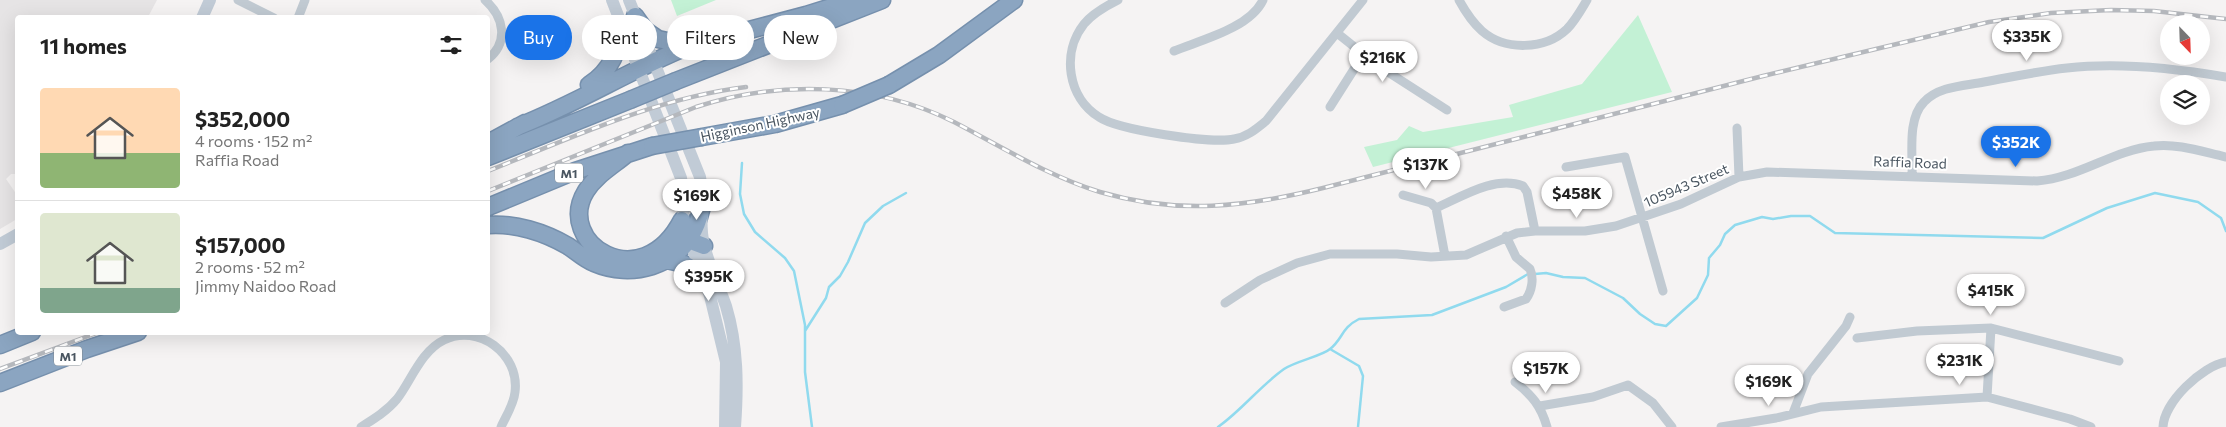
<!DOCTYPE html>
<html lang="en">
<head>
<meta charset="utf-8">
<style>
  body { margin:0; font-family:Commissioner,sans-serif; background:#f2f2f2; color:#222; height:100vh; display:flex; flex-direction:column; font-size:19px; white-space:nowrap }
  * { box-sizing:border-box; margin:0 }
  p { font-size:16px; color:#767676 }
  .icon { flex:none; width:28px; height:28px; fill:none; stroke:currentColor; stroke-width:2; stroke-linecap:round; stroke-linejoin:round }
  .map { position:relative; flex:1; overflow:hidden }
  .sheet { position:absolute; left:15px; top:15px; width:475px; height:320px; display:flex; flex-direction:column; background:#fff; border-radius:5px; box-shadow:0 5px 20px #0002 }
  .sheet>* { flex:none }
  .top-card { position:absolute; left:505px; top:15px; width:475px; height:45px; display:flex; gap:10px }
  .needle { width:32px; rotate:157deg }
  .fabs { position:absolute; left:2160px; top:15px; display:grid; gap:10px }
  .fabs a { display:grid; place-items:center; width:50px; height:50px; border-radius:50%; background:#fff; box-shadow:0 5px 20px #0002; font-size:25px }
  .price { position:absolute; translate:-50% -42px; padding:0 11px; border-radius:18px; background:#fff; color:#222; font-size:16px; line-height:32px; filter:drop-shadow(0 1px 2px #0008) }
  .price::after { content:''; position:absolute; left:50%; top:30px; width:15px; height:11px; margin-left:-8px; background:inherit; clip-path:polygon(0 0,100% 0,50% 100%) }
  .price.active { background:#1a73e8; color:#fff }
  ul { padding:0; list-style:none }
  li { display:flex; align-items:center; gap:15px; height:125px; padding:0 25px }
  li+li { border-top:1px solid #e0e0e0 }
  li span { display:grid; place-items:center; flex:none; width:140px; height:100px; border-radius:5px; color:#555 }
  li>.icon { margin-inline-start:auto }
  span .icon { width:60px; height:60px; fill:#fffc; stroke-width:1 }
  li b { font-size:21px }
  h2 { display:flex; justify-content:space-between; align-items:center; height:60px; padding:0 25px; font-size:21px }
  .chip { padding:0 18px; border-radius:22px; background:#fff; box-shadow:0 5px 20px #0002; font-size:18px; line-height:45px }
  .chip.active { background:#1a73e8; color:#fff }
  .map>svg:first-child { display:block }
  .education { fill:#e6e4e5 }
  .green { fill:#c3f1d5 }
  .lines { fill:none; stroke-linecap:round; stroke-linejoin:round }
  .stream { stroke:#90daee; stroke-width:2.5 }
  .highway-casing { stroke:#7690ad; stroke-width:19 }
  .street { stroke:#c1cad2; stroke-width:9 }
  .secondary { stroke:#c1cbd6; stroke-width:12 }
  .highway { stroke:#8ba5c1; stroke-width:16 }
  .rail-casing { stroke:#b5b8bd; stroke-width:4.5 }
  .rail { stroke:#fff; stroke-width:2.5; stroke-dasharray:8; stroke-linecap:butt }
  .highway-bridge-casing { stroke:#7690ad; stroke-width:19; stroke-linecap:butt }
  .highway-bridge { stroke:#8ba5c1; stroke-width:16 }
  .labels { text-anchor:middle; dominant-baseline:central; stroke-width:4; stroke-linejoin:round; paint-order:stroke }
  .shield { fill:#fff; stroke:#808990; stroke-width:1 }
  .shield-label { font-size:12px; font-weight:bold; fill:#4a5661 }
  .street-label { font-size:14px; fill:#4a5661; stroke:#fff }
</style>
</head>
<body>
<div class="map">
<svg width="2226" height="427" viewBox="0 0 2226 427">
  <rect width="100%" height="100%" fill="#f5f3f3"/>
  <path class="education" d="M0 0H157L148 17 18 18 17 174H11L6 179 17 195V219L0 229Z"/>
  <path class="green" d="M671 0H716L677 16Z
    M1638 15 1672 92 1373 167 1364 147 1397 140 1409 126 1423 132 1513 117 1509 105 1582 84Z"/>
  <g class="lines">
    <path class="stream" d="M742 163 740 194 744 214 755 232 785 258 794 271 805 325V372L812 427
      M1535 274 1546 273 1563 277 1585 278 1623 298 1640 314 1655 324 1666 326 1697 298 1708 275 1709 258 1720 245 1725 234 1735 225 1762 217 1773 219 1791 216H1810L1835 233 2043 238 2107 208 2155 193 2198 202 2221 218 2226 231
      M805 331 826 298 829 287 840 276 848 262 865 223 883 206 906 193
      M1330 349 1359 366 1363 376 1358 427
      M1218 427C1242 410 1260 386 1284 369 1296 361 1322 356 1330 349 1343 339 1341 328 1359 319L1432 315 1506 287 1528 274"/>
    <defs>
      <path id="highway" d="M635 16 645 30 658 39 689 46 806 15 854 0
        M676 81 882 0
        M589 85C612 70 618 51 622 25
        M889 85 939 55 1014 0
        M517 127C576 104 630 70 689 46
        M702 137 775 124 842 105
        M488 143 525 123
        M628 153C614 165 596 175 586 191 554 243 641 299 682 220
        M488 157 630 100
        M488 207 575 171 652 146
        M488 225C515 223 544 232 568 246 577 252 584 259 594 263 631 279 678 267 695 228 699 220 701 211 703 202
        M678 242 688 240 704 246
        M667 260 684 264 700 273
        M0 345 32 332
        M0 383 87 349 138 332"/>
    </defs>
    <use href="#highway" class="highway-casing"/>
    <path class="street" d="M238 0 274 18
      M485 0C504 17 509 42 488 59
      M1118 0C1106 6 1093 13 1084 24 1061 53 1068 98 1099 117 1118 130 1211 144 1234 139 1247 137 1256 129 1266 121L1363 0
      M1459 0C1465 11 1472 22 1482 31 1505 51 1545 50 1567 29 1575 21 1581 10 1587 0
      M298 18 305 0
      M1337 33 1377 65 1447 110
      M1174 51C1201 40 1250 28 1263 0
      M1330 107 1363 55
      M1737 128 1739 177
      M1566 167 1625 157 1663 291
      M1912 176C1913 154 1907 119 1924 102 1939 86 1964 86 1984 82 2012 77 2039 71 2067 68 2119 62 2174 68 2226 77
      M1403 195 1431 203 1436 208
      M1445 256 1436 208C1461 197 1495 175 1523 186L1527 192 1535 231
      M1225 303 1260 280 1297 263 1330 254H1397L1431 257 1466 255 1517 233 1535 231H1585L1616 226 1681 204 1739 177 1767 172 2037 181C2079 178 2113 150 2154 146 2177 143 2203 152 2226 157
      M1504 307 1526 299C1532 291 1534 278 1530 269L1516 257 1506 236
      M1857 338 1917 331 1991 328 2119 361
      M1515 382C1532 395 1541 406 1547 427
      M1987 397 1991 328
      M1540 406 1593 397 1628 385 1653 403 1672 427
      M1793 413 1808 374 1846 326 1850 317
      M361 427C374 419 387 411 397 399 411 381 421 351 444 340 478 323 520 354 515 392 514 404 506 416 501 427
      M1721 427 1776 418 1821 407 1987 397 2070 419 2091 427
      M2163 427C2164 402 2202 366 2226 362"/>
    <path class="secondary" d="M612 0 681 178 685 204 682 220 710 296 726 362 725 427
      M629 0 700 177C705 200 698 224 704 245 709 266 719 286 726 306 738 346 738 386 735 427
      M202 18 210 0
      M0 244 18 234"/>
    <use href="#highway" class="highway"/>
    <defs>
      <path id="rail" d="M488 171C571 138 656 98 746 87
        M488 191 696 107C779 80 874 82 954 122 1002 147 1048 176 1100 192 1178 215 1246 207 1323 188L1763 76 1989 22 2051 13 2111 10 2154 11 2226 19
        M0 369 99 332"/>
    </defs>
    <use href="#rail" class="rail-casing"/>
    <use href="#rail" class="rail"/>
    <defs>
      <path id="highway-bridge" d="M630 100 676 81
        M842 105 889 85
        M652 146 702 137"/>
    </defs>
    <use href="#highway-bridge" class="highway-bridge-casing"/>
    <use href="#highway-bridge" class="highway-bridge"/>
  </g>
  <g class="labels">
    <g class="shield">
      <rect x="555" y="163.5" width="28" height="19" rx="4"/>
      <rect x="54" y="346.5" width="28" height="19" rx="4"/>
    </g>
    <g class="shield-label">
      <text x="569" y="173">M1</text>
      <text x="68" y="356">M1</text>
    </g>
    <g class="street-label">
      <text transform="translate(760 124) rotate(-12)">Higginson Highway</text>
      <text transform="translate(1910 162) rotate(2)">Raffia Road</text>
      <text transform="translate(1686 185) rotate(-23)">105943 Street</text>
    </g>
  </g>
</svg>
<div class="fabs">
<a><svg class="needle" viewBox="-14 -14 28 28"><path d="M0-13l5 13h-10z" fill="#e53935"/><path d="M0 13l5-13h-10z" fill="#767676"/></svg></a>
<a><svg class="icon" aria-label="layers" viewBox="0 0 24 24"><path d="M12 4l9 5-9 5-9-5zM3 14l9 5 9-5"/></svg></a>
</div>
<b class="price" style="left:2027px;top:62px">$335K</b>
<b class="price" style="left:1383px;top:83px">$216K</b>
<b class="price active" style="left:2016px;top:168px">$352K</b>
<b class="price" style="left:1426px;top:190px">$137K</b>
<b class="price" style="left:1577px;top:219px">$458K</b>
<b class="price" style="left:697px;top:221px">$169K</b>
<b class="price" style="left:709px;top:302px">$395K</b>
<b class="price" style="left:1991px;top:316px">$415K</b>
<b class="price" style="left:1960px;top:386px">$231K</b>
<b class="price" style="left:1546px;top:394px">$157K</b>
<b class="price" style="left:1769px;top:407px">$169K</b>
<div class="top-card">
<a class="chip active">Buy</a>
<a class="chip">Rent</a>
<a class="chip">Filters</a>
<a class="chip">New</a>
</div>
<section class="sheet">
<h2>11 homes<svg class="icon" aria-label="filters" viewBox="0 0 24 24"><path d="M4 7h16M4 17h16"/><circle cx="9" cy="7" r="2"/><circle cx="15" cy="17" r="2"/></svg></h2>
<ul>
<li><span style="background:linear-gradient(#ffd9b3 65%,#8fb573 0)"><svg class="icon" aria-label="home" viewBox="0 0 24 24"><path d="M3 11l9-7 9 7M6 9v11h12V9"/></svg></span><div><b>$352,000</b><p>4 rooms · 152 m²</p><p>Raffia Road</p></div></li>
<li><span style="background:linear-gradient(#dfe7d0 75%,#7fa58c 0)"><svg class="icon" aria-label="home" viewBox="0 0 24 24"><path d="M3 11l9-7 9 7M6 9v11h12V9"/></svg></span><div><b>$157,000</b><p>2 rooms · 52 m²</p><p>Jimmy Naidoo Road</p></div></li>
</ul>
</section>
</div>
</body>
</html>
